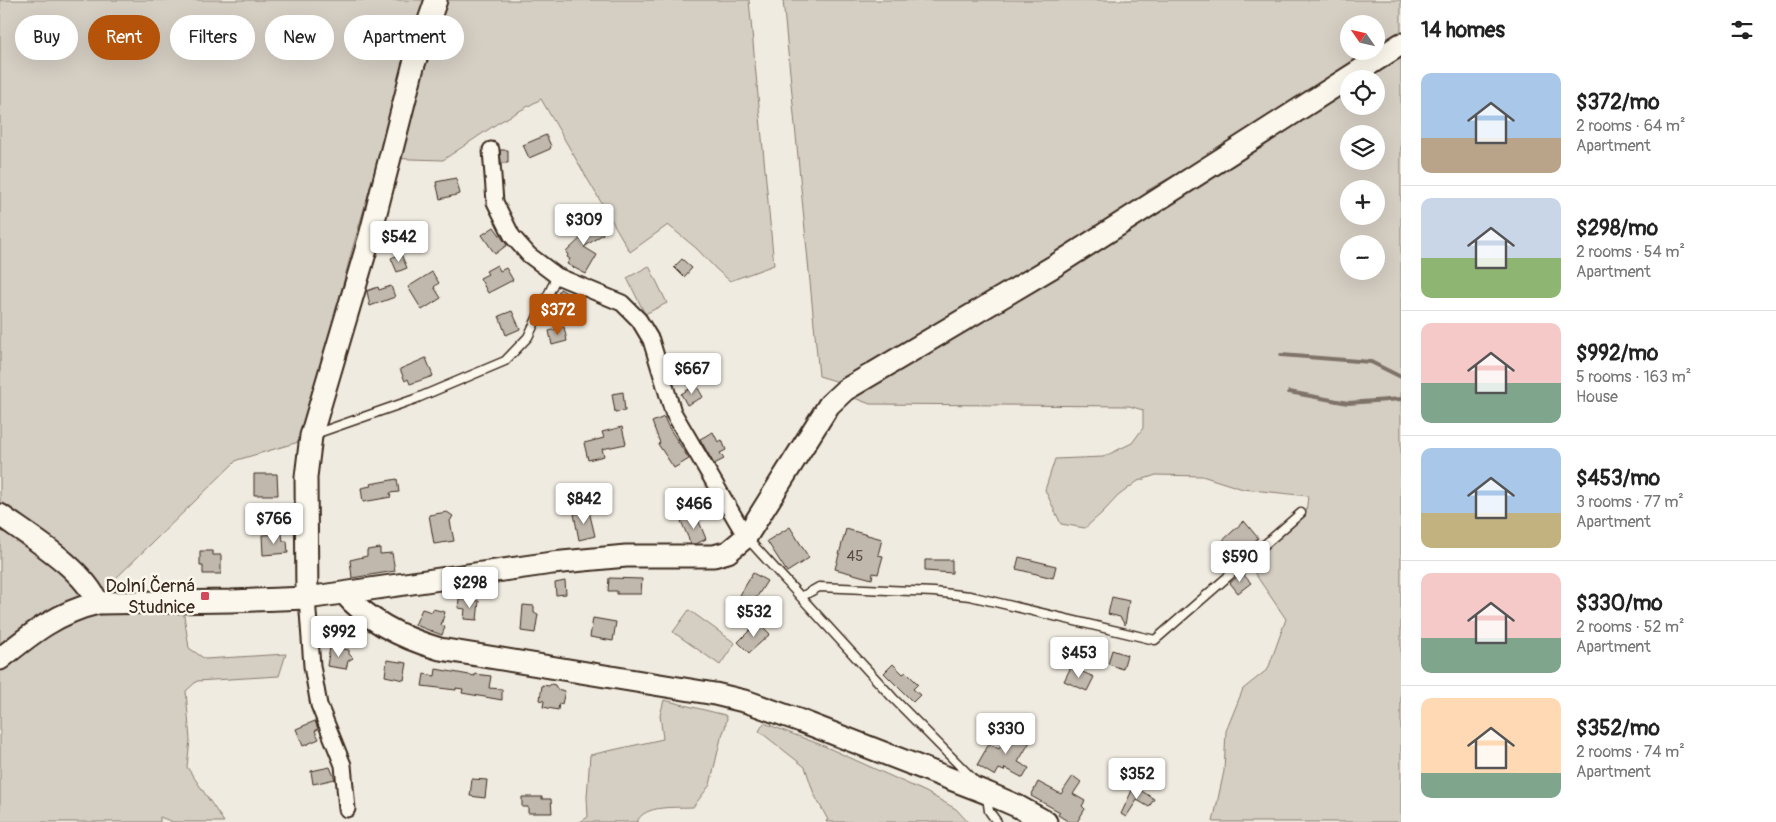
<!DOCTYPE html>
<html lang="en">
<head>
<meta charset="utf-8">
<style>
  body { margin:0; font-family:Pangolin,sans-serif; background:#f2f2f2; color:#222; height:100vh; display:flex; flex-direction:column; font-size:19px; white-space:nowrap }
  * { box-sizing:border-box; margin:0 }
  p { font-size:16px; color:#767676 }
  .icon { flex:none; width:28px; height:28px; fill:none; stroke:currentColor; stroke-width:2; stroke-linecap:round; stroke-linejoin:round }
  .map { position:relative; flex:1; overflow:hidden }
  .panel { display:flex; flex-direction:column; background:#fff; width:375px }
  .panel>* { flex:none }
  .top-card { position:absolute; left:15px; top:15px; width:475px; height:45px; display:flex; gap:10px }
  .needle { width:32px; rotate:304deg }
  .controls { position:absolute; left:1340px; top:15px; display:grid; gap:10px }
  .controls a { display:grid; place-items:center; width:45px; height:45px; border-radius:50%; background:#fff; box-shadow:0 5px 20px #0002; font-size:25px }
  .price { position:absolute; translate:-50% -42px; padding:0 11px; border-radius:5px; background:#fff; color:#222; font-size:16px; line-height:32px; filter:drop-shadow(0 1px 2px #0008) }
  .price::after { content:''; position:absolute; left:50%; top:30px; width:15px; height:11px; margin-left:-8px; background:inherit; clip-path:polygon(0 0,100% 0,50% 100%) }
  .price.current { background:#b45309; color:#fff }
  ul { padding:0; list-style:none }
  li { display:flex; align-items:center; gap:15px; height:125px; padding:0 20px }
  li+li { border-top:1px solid #e0e0e0 }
  li span { display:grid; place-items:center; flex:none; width:140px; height:100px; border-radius:10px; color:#555 }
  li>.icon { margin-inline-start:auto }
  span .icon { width:60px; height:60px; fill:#fffc; stroke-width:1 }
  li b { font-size:21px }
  h2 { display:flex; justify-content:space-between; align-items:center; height:60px; padding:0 20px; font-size:21px }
  .tag { padding:0 18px; border-radius:22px; background:#fff; box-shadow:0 5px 20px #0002; font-size:18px; line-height:45px }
  .tag.current { background:#b45309; color:#fff }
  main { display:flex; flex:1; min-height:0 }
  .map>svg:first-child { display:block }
  .green { fill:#d5cec3; stroke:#887c70; fill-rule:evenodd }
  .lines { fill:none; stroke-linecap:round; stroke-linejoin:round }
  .stream { stroke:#7f7367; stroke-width:4 }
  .building { fill:#c0b8ad; stroke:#3b2a1e }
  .lane-casing { stroke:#3b2a1e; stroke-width:11 }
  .street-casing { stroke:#3b2a1e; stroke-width:19 }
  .secondary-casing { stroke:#3b2a1e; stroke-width:25 }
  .lane { stroke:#fbf7ec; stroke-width:8 }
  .street { stroke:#fbf7ec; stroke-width:15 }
  .secondary { stroke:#fbf7ec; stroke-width:21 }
  .poi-dot { fill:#d1495b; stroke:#fbf7ec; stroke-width:2 }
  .labels { text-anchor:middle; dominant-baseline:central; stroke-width:5; stroke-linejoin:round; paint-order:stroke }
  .number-label { font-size:15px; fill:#5c4e42 }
  .poi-label { font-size:18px; fill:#3b2a1e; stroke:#fbf7ec; text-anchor:end }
</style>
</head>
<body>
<main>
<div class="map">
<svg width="1401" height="822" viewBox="0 0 1401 822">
  <rect width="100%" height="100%" fill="#f0ebe0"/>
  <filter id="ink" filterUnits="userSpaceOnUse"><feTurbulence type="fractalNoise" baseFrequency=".02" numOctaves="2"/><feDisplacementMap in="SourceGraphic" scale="10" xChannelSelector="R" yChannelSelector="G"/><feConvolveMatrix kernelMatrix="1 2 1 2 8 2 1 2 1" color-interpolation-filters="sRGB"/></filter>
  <g filter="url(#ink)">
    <path class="green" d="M0 0H749L774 265 730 281 716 269 696 248 668 225 630 252 541 99 498 123 443 160 379 158 352 250 302 441 237 460 110 584 99 615 183 609 189 648 205 659 286 654 279 676 197 681 186 691 190 740 187 767 224 822H173L160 817V822H0Z
      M783 0H1401V35L1376 51V24H1349V51H1376L1052 258 842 383 819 376Z
      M1401 53V822H1213L1224 771 1226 731 1243 689 1268 669 1286 619 1247 562 1306 513 1308 496 1243 489 1202 476 1156 475 1138 481 1118 496 1103 512 1085 528 1061 524 1045 490 1055 459 1103 457 1132 443 1143 428V410L1129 406 870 404 849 396 1349 86V106H1376V79H1360ZM1349 134H1376V161H1349ZM1349 189H1376V216H1349ZM1349 244H1376V271H1349Z
      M649 266 667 303 645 314 627 278Z
      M689 610 735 643 720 665 673 632Z
      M664 700 725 715 727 718 725 728 721 738 710 785 693 807C677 808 644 804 637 822H580L588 817 587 797 590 755 663 739 660 715Z
      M764 723 824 746 926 792 956 809 968 822H826L827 820H828L814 794 805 767 759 731Z"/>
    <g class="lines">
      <path class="stream" d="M1148 192 1181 173
        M1281 355 1371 362 1401 377
        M1289 392 1348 403 1401 399"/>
    </g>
    <path class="building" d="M546 135 551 146 550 149 529 158 523 145Z
      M500 150H508V163H501Z
      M456 178 460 194 440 199 436 182Z
      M589 214 603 234 584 247 597 255 586 274 567 264 570 259 567 257 568 255 566 252 586 233 578 221Z
      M494 227 507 245 495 254 482 235Z
      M401 254 407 268 397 272 391 258Z
      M682 259 692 268 684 277 674 267Z
      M497 265 500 271 506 268 513 280 488 293 480 278 488 274 486 271Z
      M432 272 439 283 434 287 441 298 422 310 408 287Z
      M391 286 395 297 370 306 367 291 378 287 379 290Z
      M560 289 572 296 563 315 550 308Z
      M512 311 520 329 506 335 499 316Z
      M564 327 567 341 552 345 549 331Z
      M426 358 433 376 410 384 408 379 405 381 400 369Z
      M696 385 703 397 687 405 681 394Z
      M623 392 625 411 615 412 612 394Z
      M664 417 668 426 689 459 674 468 658 444 660 443 652 422Z
      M622 427 626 444 602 449 604 456 588 460 584 443 604 438 602 432Z
      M713 432 718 442 722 440 726 450 720 453 724 459 714 464 700 439Z
      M254 474H277L278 495H254Z
      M397 479 399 492 390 493 391 497 363 502 361 488 371 486 370 484Z
      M589 511 595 536 579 540 574 514Z
      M447 512 453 516 450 521 454 541 434 544 429 515Z
      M696 514 706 539 696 544H691L681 521Z
      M1244 521 1258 538 1234 559 1220 543Z
      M790 527 809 558 787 572 767 541Z
      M846 529 882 539 878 555 883 556 878 574 873 573 872 579 835 569Z
      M282 534 283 541H287L288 553 263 555 262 535Z
      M380 548V554L392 553 395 571 352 578 350 560 367 556V550Z
      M200 551H213V555H221V574H203V566H200Z
      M1019 557 1056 566 1053 578 1016 569Z
      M925 560H952V573L925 571Z
      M753 573 767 581 753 603 740 595Z
      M1242 573 1251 583 1238 593 1230 583Z
      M609 578 642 579 641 594H617V591H608Z
      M565 581 566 594 556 595 555 583Z
      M1112 597 1129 601 1125 625 1120 617 1108 614Z
      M459 599 479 601 477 620 464 619 465 609 458 608Z
      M523 605 534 606V613L538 614 535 633 521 631Z
      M422 609 432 612 433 609 445 612 441 625 445 627 442 635 415 625Z
      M593 618 616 622 613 641 590 637Z
      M758 622 770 634 749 653 738 642Z
      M330 647 349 650V654L353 658 348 661 346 669 327 666Z
      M1112 650 1127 655 1123 669 1108 664Z
      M387 660 407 663 404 680 385 676Z
      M893 664 903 674 906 672 918 684 913 689 920 695 913 702 884 673Z
      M1071 667 1094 677 1087 691 1064 681Z
      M436 669 475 676V674L491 676 489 688 502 689V700L462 693 463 689 456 688V690L422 686 424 674 435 676Z
      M551 684 555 685 557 689 565 691 562 704 559 703 558 710 543 707 544 701 540 700 542 685 549 686Z
      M315 721 318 729 315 731 319 739 303 746 296 729Z
      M1011 729 1031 740 1018 762 1029 768 1023 778 1005 768 1004 771 999 769 995 776 977 765 989 744 999 749Z
      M330 767 335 779 313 784 311 771Z
      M1073 776 1081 782 1073 794 1085 801 1082 806 1085 809 1077 822H1069L1058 815 1060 812 1031 796 1038 782 1061 794Z
      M472 779 487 780 485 798 470 796Z
      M1134 786 1154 799 1149 807 1137 800 1126 817 1121 814Z
      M522 797H542V799H551L552 813H528V807H522Z"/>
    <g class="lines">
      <defs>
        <path id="lane" d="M315 434 415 399 505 361 528 337 557 276
          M746 537 893 698 976 782
          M801 597 819 587 934 592 970 596 1155 640 1301 513
          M987 797 989 811 997 822"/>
        <path id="street" d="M491 150 495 202 512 236 529 255 557 276 622 303 639 320 651 340 673 412 746 537
          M307 598 312 666 319 705 343 765 347 809"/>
        <path id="secondary" d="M0 515C32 538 83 568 98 603
          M344 593C368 621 405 639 440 649L715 694 748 702 801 721 987 793 1017 806 1046 822
          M307 598 306 477 311 436 370 236 413 67 436 0
          M0 659C31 634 58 612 98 603L231 601 307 598 552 563 626 556H714L728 552 746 537 829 405 845 390 1056 265 1401 44"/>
      </defs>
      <use href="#lane" class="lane-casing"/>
      <use href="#street" class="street-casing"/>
      <use href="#secondary" class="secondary-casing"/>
      <use href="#lane" class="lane"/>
      <use href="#street" class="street"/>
      <use href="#secondary" class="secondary"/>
    </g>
  </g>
  <rect class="poi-dot" x="200" y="591" width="10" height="10" rx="2.5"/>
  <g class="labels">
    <g class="number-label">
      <text x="855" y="556">45</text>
    </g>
    <g class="poi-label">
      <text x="195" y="586">Dolní Černá<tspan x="195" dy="21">Studnice</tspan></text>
    </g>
  </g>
</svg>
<div class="controls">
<a><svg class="needle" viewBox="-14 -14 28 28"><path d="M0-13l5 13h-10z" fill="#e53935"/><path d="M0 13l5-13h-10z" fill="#767676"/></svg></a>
<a><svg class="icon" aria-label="locate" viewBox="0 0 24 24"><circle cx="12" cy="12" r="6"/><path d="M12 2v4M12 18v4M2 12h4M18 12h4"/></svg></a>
<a><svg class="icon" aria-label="layers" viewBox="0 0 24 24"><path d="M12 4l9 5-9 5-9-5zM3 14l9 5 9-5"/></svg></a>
<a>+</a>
<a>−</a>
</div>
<b class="price" style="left:584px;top:246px">$309</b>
<b class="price" style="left:399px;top:263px">$542</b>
<b class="price current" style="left:558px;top:336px">$372</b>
<b class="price" style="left:692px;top:395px">$667</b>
<b class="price" style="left:584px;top:525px">$842</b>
<b class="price" style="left:694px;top:530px">$466</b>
<b class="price" style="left:274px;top:545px">$766</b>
<b class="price" style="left:1240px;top:583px">$590</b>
<b class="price" style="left:470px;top:609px">$298</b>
<b class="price" style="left:754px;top:638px">$532</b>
<b class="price" style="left:339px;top:658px">$992</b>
<b class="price" style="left:1079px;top:679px">$453</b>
<b class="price" style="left:1006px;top:755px">$330</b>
<b class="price" style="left:1137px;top:800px">$352</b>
<div class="top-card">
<a class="tag">Buy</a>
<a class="tag current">Rent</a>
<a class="tag">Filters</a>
<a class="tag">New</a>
<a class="tag">Apartment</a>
</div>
</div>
<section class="panel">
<h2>14 homes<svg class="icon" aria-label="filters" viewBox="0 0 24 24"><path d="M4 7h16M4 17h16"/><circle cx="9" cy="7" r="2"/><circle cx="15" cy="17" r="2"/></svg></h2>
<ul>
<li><span style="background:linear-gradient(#a9c7e8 65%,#b9a48a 0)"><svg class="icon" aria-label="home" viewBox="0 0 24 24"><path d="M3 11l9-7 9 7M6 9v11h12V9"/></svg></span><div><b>$372/mo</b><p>2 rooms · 64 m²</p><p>Apartment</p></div></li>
<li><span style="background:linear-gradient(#c9d6e8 60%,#8fb573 0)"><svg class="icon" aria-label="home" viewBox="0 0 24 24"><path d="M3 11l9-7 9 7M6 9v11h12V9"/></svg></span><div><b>$298/mo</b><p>2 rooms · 54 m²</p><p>Apartment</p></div></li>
<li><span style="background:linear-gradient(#f6c9c9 60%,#7fa58c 0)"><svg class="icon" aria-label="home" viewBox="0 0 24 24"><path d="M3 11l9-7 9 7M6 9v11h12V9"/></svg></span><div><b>$992/mo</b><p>5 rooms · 163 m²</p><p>House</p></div></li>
<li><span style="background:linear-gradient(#a9c7e8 65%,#c2b280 0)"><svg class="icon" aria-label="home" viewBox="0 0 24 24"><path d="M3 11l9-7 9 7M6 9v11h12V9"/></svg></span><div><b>$453/mo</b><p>3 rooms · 77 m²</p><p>Apartment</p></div></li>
<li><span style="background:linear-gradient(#f6c9c9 65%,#7fa58c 0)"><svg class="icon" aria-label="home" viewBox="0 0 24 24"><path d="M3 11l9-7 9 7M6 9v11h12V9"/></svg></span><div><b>$330/mo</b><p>2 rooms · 52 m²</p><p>Apartment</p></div></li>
<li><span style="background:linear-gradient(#ffd9b3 75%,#7fa58c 0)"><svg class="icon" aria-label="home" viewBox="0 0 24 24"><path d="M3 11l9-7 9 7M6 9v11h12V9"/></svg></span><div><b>$352/mo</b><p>2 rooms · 74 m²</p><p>Apartment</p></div></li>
</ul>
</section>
</main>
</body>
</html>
